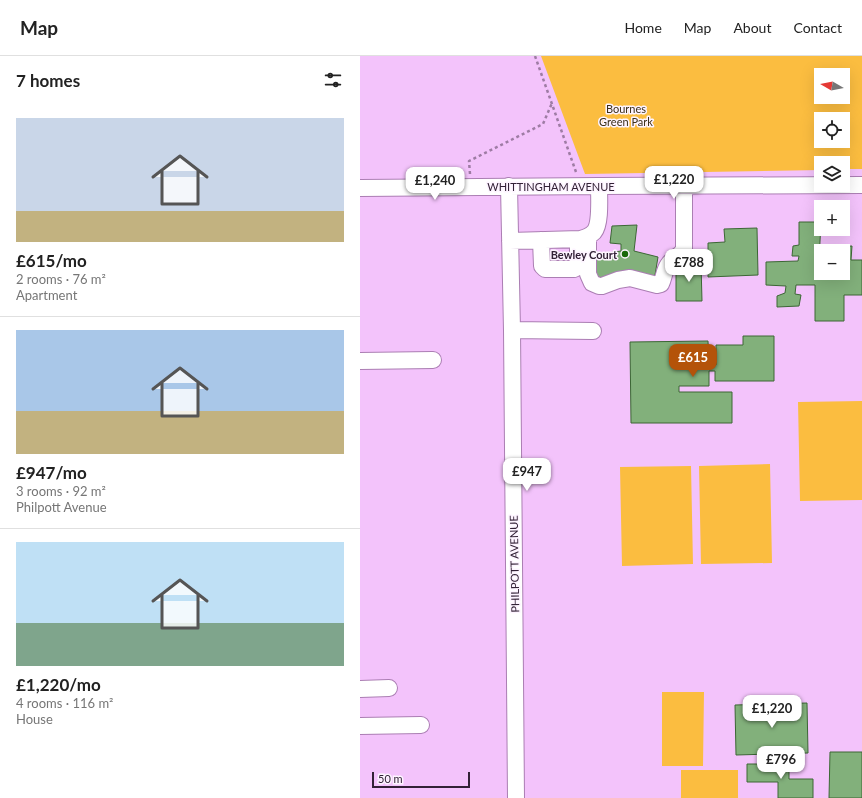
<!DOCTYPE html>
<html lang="en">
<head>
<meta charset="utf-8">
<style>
  body { margin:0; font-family:Lato,sans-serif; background:#f6f6f6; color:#222; height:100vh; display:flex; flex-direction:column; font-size:15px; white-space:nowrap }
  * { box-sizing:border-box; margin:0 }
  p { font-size:13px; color:#767676 }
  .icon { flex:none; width:22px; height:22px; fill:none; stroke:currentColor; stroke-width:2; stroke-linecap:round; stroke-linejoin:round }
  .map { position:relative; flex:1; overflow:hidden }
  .sheet { display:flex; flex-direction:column; background:#fff; width:360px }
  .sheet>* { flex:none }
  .needle { width:26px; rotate:279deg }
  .fabs { position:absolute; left:454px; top:12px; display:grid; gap:8px }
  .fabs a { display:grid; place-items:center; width:36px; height:36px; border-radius:0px; background:#fff; box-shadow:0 4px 16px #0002; font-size:20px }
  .scale { position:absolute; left:12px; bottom:10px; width:98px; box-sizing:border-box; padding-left:4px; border:2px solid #322136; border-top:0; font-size:11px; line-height:14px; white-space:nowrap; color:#322136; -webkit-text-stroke:3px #fdf4ff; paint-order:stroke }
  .price { position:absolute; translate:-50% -34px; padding:0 9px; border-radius:8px; background:#fff; color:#222; font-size:13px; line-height:26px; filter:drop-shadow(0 1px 2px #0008) }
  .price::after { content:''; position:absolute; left:50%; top:24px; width:12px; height:9px; margin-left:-6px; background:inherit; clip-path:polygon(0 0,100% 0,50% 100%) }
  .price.selected { background:#b45309; color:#fff }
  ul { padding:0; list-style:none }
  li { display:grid; align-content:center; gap:8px; height:212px; padding:0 16px }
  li+li { border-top:1px solid #e0e0e0 }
  li span { display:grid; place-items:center; height:124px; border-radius:0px; color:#555 }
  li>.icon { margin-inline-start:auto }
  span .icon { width:72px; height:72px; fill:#fffc; stroke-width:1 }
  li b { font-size:17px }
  h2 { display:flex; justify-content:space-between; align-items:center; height:48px; padding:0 16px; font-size:17px }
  header { display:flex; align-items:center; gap:24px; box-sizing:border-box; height:56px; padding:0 20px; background:#fff; border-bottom:1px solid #e0e0e0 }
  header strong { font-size:19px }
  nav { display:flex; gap:22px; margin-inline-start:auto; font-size:14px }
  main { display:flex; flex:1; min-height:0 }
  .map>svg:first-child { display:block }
  .green { fill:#fbbd40; fill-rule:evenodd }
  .building { fill:#82b07b; stroke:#3c6735 }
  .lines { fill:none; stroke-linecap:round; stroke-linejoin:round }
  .minor-casing { stroke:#ab7eb3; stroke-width:18 }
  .path { stroke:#9e7ca4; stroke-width:2.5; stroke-dasharray:3 3; stroke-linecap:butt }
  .minor { stroke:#fff; stroke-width:16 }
  .poi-dot { fill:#186809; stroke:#fdf4ff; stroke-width:1.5 }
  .labels { text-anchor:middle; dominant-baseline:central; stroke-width:3; stroke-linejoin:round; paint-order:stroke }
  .park-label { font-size:11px; fill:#3b2f19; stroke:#fdf4ff }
  .street-label { font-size:11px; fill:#322136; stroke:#fdf4ff }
  .poi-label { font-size:11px; font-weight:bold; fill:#322136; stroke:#fdf4ff; text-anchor:end }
</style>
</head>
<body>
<header>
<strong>Map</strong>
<nav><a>Home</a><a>Map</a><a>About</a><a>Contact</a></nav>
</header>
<main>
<section class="sheet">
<h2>7 homes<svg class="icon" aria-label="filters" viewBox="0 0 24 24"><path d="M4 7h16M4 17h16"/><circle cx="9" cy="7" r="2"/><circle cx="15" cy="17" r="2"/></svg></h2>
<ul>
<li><span style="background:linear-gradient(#c9d6e8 75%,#c2b280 0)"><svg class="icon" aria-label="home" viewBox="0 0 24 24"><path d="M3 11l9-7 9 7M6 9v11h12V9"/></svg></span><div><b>£615/mo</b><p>2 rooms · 76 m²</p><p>Apartment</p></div></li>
<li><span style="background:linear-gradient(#a9c7e8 65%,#c2b280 0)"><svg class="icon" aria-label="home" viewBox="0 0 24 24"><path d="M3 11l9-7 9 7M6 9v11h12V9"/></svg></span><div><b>£947/mo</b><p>3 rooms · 92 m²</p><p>Philpott Avenue</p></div></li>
<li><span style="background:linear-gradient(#bfe0f5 65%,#7fa58c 0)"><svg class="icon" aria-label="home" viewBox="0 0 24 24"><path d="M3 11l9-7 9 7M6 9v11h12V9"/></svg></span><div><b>£1,220/mo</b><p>4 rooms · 116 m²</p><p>House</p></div></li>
</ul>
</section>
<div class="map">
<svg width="502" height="742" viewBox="0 0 502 742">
  <rect width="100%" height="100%" fill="#f3c3fb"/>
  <path class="green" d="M181 0H502V113H483V107H461V114L225 118ZM461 19H483V41H461ZM461 63H483V85H461Z
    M502 345V444L440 445 438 346Z
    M410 408 412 507 341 508 339 410Z
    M331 410 333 508 262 510 260 411Z
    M302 636H344L343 710H302Z
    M321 714H378V742H321Z"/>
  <path class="building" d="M439 166H461L459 205H461V217H483V195H474V191L492 190 491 204H502V239H484V265H455V229H436L435 238 441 239 439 250 417 251V240L425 237 426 230 406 229V206L438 205 439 200H432L433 190 439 189Z
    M277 169 274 195 298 201 294 225 235 226 230 200 261 195V188L250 187 252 170Z
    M397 172 398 219 348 221V187L365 186 364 173Z
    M316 208H341L342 245H316Z
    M383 280H414V325H355V315H349V330H319V336H372V367H271L270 286 348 285 349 309H356V289H383Z
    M447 647 448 697 376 699 375 649Z
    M470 696H502V742H469Z
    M387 708H429V723H453V742H418V726H387Z"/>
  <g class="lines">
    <defs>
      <path id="minor" d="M149 130 152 274 156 742
        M0 132 239 130 502 129
        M228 181V218L232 227 239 230H242L258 224 270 222 297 229 301 228C304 222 304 215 308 209 312 202 320 201 324 193V130
        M181 184 182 210 185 213H214L216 212 218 209V191
        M150 185 220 183C225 182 230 180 234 176 241 168 239 141 239 130
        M152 274 233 275
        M0 305 73 304
        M0 633 29 632
        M0 670 61 669"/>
    </defs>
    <use href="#minor" class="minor-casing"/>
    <path class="path" d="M175 0 216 116
      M110 118 109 105 183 68 192 47"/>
    <use href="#minor" class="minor"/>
  </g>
  <circle class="poi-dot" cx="265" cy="198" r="4"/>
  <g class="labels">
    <g class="park-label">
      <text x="266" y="52">Bournes<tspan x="266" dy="13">Green Park</tspan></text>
    </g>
    <g class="street-label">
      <text x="191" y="130">WHITTINGHAM AVENUE</text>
      <text transform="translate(154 508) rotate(-91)">PHILPOTT AVENUE</text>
    </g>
    <g class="poi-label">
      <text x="257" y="198">Bewley Court</text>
    </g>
  </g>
</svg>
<div class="fabs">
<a><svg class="needle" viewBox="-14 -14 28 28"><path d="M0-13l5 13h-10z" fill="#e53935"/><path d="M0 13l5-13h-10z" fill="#767676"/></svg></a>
<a><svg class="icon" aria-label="locate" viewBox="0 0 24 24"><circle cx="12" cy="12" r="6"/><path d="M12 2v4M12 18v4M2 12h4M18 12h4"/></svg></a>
<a><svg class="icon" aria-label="layers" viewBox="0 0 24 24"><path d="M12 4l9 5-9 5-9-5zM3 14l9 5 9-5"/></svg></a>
<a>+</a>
<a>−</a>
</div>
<div class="scale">50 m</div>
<b class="price" style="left:314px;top:144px">£1,220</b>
<b class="price" style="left:75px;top:145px">£1,240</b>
<b class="price" style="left:329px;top:227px">£788</b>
<b class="price selected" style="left:333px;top:322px">£615</b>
<b class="price" style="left:167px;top:436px">£947</b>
<b class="price" style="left:412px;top:673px">£1,220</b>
<b class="price" style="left:421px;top:724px">£796</b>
</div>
</main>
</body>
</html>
